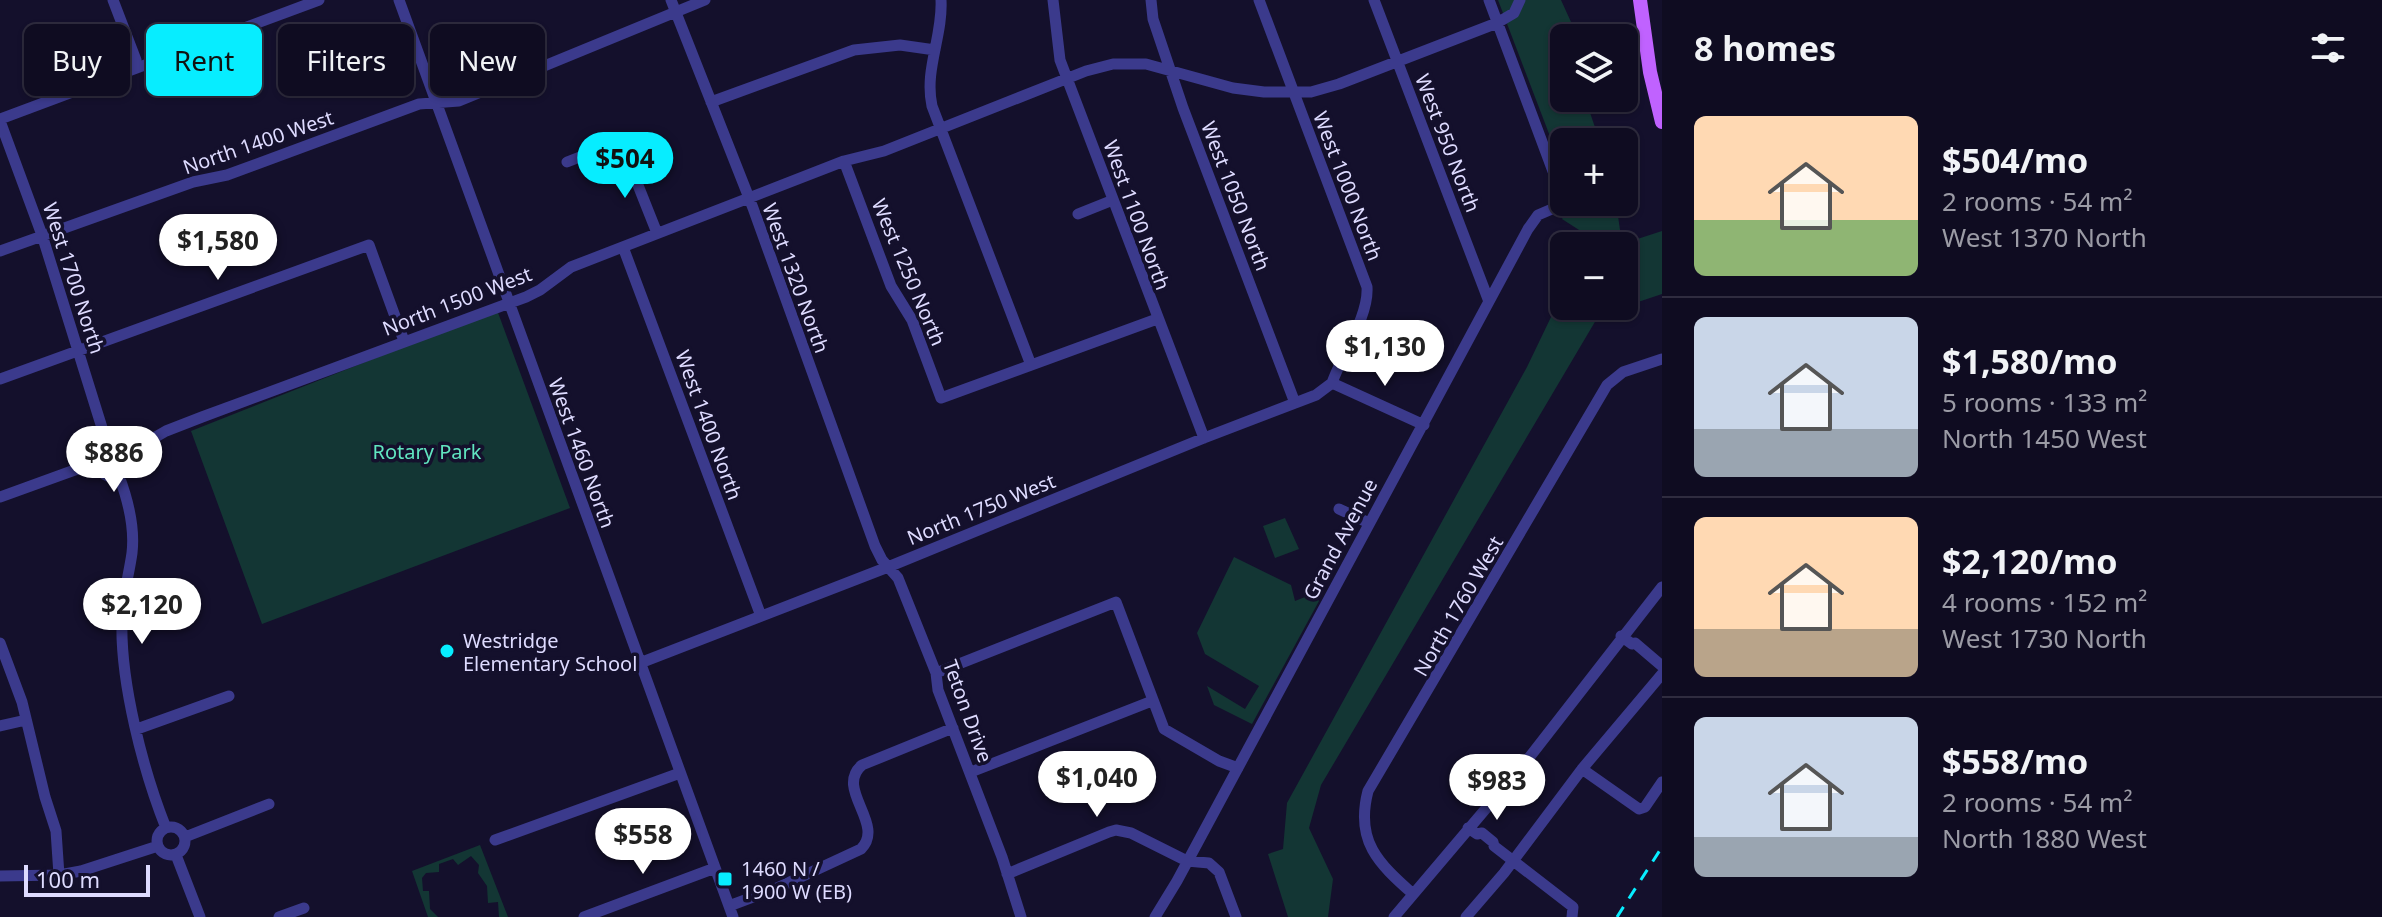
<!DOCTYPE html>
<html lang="en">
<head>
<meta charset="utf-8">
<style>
  body { margin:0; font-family:"Noto Sans",sans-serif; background:#18152a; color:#f1f3f6; height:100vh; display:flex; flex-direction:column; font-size:30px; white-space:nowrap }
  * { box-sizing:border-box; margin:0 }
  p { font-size:26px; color:#9b9ba5 }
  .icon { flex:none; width:44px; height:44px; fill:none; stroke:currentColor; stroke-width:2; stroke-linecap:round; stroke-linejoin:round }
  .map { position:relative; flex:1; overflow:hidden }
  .sheet { display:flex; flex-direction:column; background:#0f0c21; width:720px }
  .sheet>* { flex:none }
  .banner { position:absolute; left:24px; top:24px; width:760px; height:72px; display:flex; gap:16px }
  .fabs { position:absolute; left:1550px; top:24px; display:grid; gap:16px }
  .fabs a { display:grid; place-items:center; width:88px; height:88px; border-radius:12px; background:#0f0c21; box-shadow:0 2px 6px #0004,0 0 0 2px #2f2c3f; font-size:40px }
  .scale { position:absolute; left:24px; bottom:20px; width:126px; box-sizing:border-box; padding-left:8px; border:4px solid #dedbff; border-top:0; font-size:22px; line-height:28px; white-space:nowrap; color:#dedbff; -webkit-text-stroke:6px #14102c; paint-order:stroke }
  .price { position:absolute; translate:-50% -68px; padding:0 18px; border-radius:28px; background:#fff; color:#222; font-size:26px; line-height:52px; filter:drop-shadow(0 2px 4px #0008) }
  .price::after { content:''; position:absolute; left:50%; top:48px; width:24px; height:18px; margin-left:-12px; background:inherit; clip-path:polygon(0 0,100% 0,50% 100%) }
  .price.current { background:#07edff; color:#111 }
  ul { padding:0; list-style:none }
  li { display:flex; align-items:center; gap:24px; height:200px; padding:0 32px }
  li+li { border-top:2px solid #2f2c3f }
  li span { display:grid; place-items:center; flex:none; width:224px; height:160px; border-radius:12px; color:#555 }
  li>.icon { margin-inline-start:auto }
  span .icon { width:96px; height:96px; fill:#fffc; stroke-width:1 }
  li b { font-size:34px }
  h2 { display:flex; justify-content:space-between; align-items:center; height:96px; padding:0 32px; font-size:34px }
  .chip { padding:0 28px; border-radius:12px; background:#0f0c21; box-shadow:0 2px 6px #0004,0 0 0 2px #2f2c3f; font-size:28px; line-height:72px }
  .chip.current { background:#07edff; color:#111 }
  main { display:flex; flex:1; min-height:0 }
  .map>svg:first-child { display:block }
  .green { fill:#133634 }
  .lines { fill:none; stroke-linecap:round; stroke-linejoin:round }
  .minor { stroke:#3b3a8c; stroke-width:11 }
  .major { stroke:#c062ff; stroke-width:14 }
  .rail { stroke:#07edff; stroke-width:3; stroke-dasharray:12 10; stroke-linecap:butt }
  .poi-dot { fill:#07edff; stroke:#14102c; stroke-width:3 }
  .labels { text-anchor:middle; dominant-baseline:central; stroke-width:7; stroke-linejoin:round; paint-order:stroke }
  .street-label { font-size:20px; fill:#dedbff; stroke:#14102c }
  .park-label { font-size:20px; fill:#61e5c0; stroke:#14102c }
  .poi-label { font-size:20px; fill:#dedbff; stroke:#14102c; text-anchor:start }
</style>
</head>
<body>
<main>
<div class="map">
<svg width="1662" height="917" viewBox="0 0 1662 917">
  <rect width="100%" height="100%" fill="#14102c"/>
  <path class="green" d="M1498 0H1561L1576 33 1574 38H1564V98H1585L1600 142H1564V173Z
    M1574 202H1616L1622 244 1662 231V294L1599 315 1321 785 1309 828 1333 879 1328 917H1288L1268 854 1283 849 1287 803 1527 367 1564 290V306H1624V246H1586L1590 237 1562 219Z
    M497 310 570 508 262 624 191 431Z
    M1285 518 1299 549 1275 558 1263 526Z
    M1234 557 1291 585 1295 601 1315 593 1319 601 1252 724 1214 705 1207 686 1245 709 1259 686 1205 654 1197 633Z
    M480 845 508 917H499L498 902 488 903 487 886 478 873 479 865 471 856 458 865 453 859 439 864V872L426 873 422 878 423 891H429L430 909 438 917H428L412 871Z"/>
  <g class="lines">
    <path class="minor" d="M113 0 136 60V68
      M399 0 733 917
      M671 0 753 208 875 546 882 560 898 578 936 673 938 690 1002 857 1021 917
      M941 0C943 36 924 70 932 106L1031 365
      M1053 0 1060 60 1204 438
      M1151 0 1153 19 1183 108 1295 403
      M1259 0 1367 287C1369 316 1342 354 1332 383
      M1374 0 1488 299
      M711 102 854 50 900 45 935 50
      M0 119 319 0
      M0 121 42 235 108 447
      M844 161 891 286 912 320 941 398 1157 319
      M567 162 608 146 620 147 626 155 657 233
      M1078 214 1113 200
      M623 247 761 616
      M0 251 193 182 227 175 419 104 459 101 705 0
      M0 379 369 245 404 341
      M1332 383 1424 425
      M98 462a15 15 0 1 1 30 0a15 15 0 1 1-30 0Z
      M126 454 166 431 202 417 526 297 540 290 571 267 844 161 884 151 1086 71 1113 64H1146L1233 88 1264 92H1311L1339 84 1497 23 1514 13 1520 0
      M119 476C128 500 135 527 132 553 129 575 122 598 122 620 120 682 143 770 166 828
      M0 497 83 467 98 465
      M1339 509 1369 523
      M100 588 173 593 185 591
      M1621 636 1632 644 1635 643 1662 666
      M0 643 22 702 45 797 56 831 59 875
      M640 663 888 567 1204 438 1316 395 1332 383
      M936 673 1116 602 1164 729 1219 761 1238 768
      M0 726 26 720
      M137 729 229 696
      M1582 769 1639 809 1645 807 1662 782
      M971 772 1152 701
      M157 841a14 14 0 1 1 28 0a14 14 0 1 1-28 0Z
      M1468 828 1477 834 1482 833 1493 842 1494 846 1573 907 1572 917
      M185 837 269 804
      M495 840 680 773
      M176 855 200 917
      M1007 874 1109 832 1116 830 1131 833 1187 861 1209 863 1219 872 1236 917
      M0 876 59 875 81 871 158 846
      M1413 894C1378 863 1355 841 1368 791L1607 385 1623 372 1662 359
      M729 906 777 888 861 849C886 824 834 789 862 765L953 728
      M279 917 304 908
      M584 917 715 868
      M1155 917 1177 881 1528 229 1538 215 1559 206 1562 202 1560 190 1489 0
      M1394 917 1528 759 1662 587
      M1466 917 1504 873 1582 769 1662 674"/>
    <path class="major" d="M1640 0 1650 72 1662 122"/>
    <path class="rail" d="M1617 917 1662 847"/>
  </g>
  <g class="poi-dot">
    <circle cx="447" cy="651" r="8"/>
    <rect x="717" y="871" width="16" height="16" rx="4"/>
  </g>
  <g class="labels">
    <g class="street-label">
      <text transform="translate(258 142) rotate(-19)">North 1400 West</text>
      <text transform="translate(1448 143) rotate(69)">West 950 North</text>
      <text transform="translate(1348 186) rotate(69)">West 1000 North</text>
      <text transform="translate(1236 196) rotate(69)">West 1050 North</text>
      <text transform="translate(1137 215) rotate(70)">West 1100 North</text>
      <text transform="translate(909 272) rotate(67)">West 1250 North</text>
      <text transform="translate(74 278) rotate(72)">West 1700 North</text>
      <text transform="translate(796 278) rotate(70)">West 1320 North</text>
      <text transform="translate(457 301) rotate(-21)">North 1500 West</text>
      <text transform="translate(709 425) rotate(70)">West 1400 North</text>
      <text transform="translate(582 453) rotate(70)">West 1460 North</text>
      <text transform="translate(981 509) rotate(-22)">North 1750 West</text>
      <text transform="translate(1340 539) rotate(-62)">Grand Avenue</text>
      <text transform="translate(1458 606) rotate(-60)">North 1760 West</text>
      <text transform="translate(968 711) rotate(70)">Teton Drive</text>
    </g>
    <g class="park-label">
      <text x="427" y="451">Rotary Park</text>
    </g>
    <g class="poi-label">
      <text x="463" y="640">Westridge<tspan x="463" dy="23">Elementary School</tspan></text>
      <text x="741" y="868">1460 N /<tspan x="741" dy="23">1900 W (EB)</tspan></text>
    </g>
  </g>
</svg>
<div class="fabs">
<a><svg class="icon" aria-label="layers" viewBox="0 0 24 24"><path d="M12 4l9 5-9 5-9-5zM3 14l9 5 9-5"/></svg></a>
<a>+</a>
<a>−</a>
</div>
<div class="scale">100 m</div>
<b class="price current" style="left:625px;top:200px">$504</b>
<b class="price" style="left:218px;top:282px">$1,580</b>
<b class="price" style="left:1385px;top:388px">$1,130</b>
<b class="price" style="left:114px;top:494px">$886</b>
<b class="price" style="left:142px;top:646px">$2,120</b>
<b class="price" style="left:1097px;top:819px">$1,040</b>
<b class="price" style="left:1497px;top:822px">$983</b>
<b class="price" style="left:643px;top:876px">$558</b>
<div class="banner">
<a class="chip">Buy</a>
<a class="chip current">Rent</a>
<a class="chip">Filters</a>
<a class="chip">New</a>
</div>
</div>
<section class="sheet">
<h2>8 homes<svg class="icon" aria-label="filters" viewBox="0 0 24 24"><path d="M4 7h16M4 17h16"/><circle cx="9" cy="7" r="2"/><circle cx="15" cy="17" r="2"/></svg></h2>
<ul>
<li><span style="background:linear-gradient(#ffd9b3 65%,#8fb573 0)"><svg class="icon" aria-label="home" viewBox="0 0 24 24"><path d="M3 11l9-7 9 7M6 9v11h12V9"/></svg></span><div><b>$504/mo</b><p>2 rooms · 54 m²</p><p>West 1370 North</p></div></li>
<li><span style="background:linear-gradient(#c9d6e8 70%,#9aa5b1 0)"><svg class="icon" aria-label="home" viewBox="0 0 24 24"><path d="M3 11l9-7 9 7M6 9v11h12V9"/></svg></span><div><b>$1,580/mo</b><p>5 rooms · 133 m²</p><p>North 1450 West</p></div></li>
<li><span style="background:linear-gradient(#ffd9b3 70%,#b9a48a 0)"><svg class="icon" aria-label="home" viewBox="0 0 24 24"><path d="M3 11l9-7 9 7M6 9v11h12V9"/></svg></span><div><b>$2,120/mo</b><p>4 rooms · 152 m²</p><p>West 1730 North</p></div></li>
<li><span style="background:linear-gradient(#c9d6e8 75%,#9aa5b1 0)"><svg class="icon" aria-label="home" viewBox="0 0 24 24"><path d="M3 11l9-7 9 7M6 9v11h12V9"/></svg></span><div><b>$558/mo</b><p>2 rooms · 54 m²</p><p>North 1880 West</p></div></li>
</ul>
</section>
</main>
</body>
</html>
